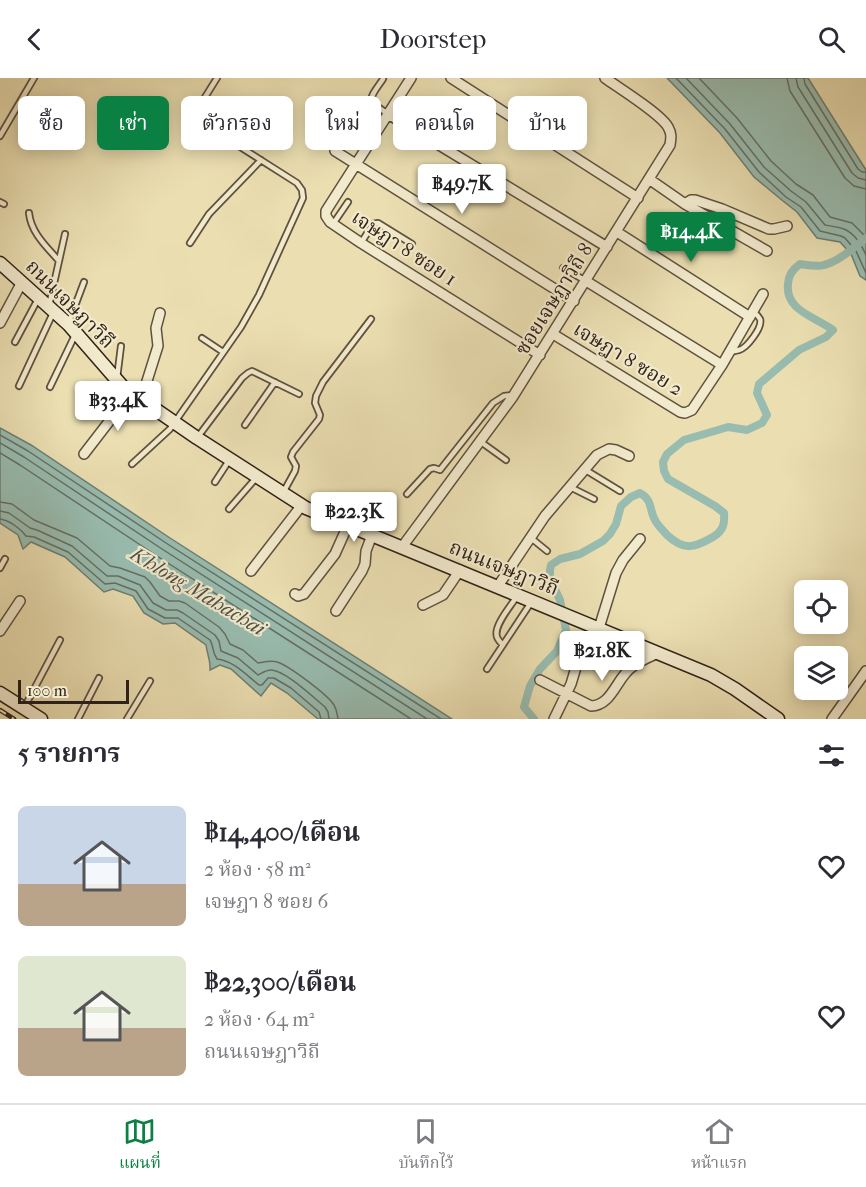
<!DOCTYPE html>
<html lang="th">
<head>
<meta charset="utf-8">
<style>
  body { margin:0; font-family:"IM FELL French Canon","Noto Serif Thai",serif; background:#f2f2f3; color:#2b2b33; height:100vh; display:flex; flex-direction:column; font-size:22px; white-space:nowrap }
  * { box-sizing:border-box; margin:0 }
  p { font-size:20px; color:#7c7c81 }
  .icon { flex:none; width:33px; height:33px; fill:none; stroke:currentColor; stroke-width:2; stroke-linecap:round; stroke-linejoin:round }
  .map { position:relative; height:641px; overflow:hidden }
  .details { display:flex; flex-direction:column; background:#fff; flex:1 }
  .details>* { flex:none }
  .hud { position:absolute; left:18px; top:18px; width:831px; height:54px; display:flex; gap:12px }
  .buttons { position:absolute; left:794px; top:502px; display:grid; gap:12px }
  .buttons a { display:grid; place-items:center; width:54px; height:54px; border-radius:9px; background:#fff; box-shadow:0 3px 15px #0003; font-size:30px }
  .scale { position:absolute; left:18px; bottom:15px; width:111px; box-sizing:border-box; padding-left:6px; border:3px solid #302219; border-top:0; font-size:16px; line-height:21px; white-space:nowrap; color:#302219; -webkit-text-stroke:4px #f2eacd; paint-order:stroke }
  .price { position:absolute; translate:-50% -51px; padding:0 14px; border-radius:6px; background:#fff; color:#222; font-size:20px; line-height:39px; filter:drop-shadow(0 2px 3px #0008) }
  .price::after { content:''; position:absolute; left:50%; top:36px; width:18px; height:14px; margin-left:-9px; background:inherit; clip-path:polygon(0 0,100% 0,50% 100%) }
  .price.selected { background:#0b8043; color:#fff }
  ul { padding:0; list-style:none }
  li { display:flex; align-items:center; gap:18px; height:150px; padding:0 18px }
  li span { display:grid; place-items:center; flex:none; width:168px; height:120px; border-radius:9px; color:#555 }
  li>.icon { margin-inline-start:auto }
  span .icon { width:72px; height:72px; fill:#fffc; stroke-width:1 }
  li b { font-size:26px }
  h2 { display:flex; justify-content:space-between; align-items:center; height:72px; padding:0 18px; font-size:26px }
  .pill { padding:0 21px; border-radius:9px; background:#fff; box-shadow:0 3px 15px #0003; font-size:21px; line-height:54px }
  .pill.selected { background:#0b8043; color:#fff }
  header { display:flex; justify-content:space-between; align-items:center; height:78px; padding:0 18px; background:#fff; font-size:27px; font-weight:600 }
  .tabs { display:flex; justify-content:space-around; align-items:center; height:84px; border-top:2px solid #e1e1e2; background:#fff; font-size:16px; color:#7c7c81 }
  .tabs a { display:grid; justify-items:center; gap:3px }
  .tabs .selected { color:#0b8043 }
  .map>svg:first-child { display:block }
  .water { fill:#98bcb0; stroke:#6e7e74; stroke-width:1.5 }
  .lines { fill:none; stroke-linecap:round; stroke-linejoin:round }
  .shore { stroke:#646f64; stroke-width:1.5 }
  .canal { stroke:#98bcb0; stroke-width:8 }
  .lane-casing { stroke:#5f513f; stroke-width:8 }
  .street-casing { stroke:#5f513f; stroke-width:12 }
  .secondary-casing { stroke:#302219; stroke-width:15 }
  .lane { stroke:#f2eacd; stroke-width:4.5 }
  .street { stroke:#f2eacd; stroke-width:9 }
  .secondary { stroke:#f2eacd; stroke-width:12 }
  .rail-casing { stroke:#302219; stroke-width:4.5 }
  .rail { stroke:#f2eacd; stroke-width:2; stroke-dasharray:7; stroke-linecap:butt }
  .labels { text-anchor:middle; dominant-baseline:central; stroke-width:4.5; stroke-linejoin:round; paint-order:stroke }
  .street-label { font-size:20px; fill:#302219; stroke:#f2eacd }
  .water-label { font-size:21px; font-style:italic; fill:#4f5046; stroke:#f2eacd }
</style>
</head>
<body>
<header><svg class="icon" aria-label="back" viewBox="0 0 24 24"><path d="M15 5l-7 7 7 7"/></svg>Doorstep<svg class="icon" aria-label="search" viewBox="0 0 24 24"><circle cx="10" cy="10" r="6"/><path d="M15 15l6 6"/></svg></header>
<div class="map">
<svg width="866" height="641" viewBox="0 0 866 641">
  <rect width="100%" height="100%" fill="#ebdfb2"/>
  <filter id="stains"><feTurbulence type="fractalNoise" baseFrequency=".00333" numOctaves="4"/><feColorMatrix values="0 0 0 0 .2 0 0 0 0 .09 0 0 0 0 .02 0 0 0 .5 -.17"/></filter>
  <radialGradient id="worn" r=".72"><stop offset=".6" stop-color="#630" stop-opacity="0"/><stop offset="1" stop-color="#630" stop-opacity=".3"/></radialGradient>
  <path class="water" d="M667 0H808L866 92V202L860 198 851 176 840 164 817 160 797 134 783 123 754 99 720 55Z
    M0 350 31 367 170 460 452 641H318L287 615 271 605 261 618 231 591 220 587 210 592C211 583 207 576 206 567L175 545 163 546 144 535 133 518 113 511 104 514 65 479 31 464 23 471 18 457 0 445Z"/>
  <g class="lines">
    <path class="shore" d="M676 0 725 51 759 94 786 119 801 129 820 153 841 158 845 160 856 173 866 195
      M686 0 730 46 764 89 791 113 806 124 825 147C831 148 838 149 844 151 854 155 862 168 866 177
      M699 0 737 40 771 83 796 106 813 117 830 139 852 145 866 159
      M787 0 790 13 845 100 854 108 866 111
      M796 0 798 9 852 95 858 100 866 102
      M804 0 805 6 858 91 862 94H866
      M0 357 28 373 166 465 441 641
      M0 365 24 379 162 471 427 641
      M0 375 20 387 157 478 411 641
      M0 424 12 426 34 442 77 460 110 488 120 490 145 499 150 504 160 518 169 523H179L185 525 219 549 225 556 230 566 243 572 258 585C264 584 271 582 277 584 288 587 328 617 334 627 337 632 337 636 338 641
      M0 433 9 435 30 450 37 452 72 468 107 498H118L140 507 153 525 166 532H177L183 535 215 557 219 563 221 573 238 580 258 597C262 595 266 592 271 592 285 592 314 620 325 629L328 634 329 641
      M0 441C9 442 21 451 26 458L34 459 68 474 105 506 115 505 136 513 148 531 165 540H178L210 562C214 568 212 574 217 581 234 583 246 597 259 607H262L268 600H274L291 610 319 634 321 641"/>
    <path class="canal" d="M534 641 524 629 530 608 540 591 557 573 566 552 560 522 550 501V492L551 487 560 481 580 476 603 463 610 456 616 446 621 428 631 419 640 415C653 422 649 432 655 442 658 448 663 452 667 457 684 473 694 470 713 459 723 453 725 446 724 435L715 428 668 401 664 393 663 384 667 376 684 362 728 349 747 352 762 345 767 337 757 315 759 306 799 272 826 259 833 252C816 239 785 233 788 206 788 198 793 191 800 186 807 187 817 189 824 187 840 183 854 169 866 160"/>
    <defs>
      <path id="lane" d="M383 1C369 22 365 21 388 36
        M0 58 34 0
        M0 124 4 126
        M29 135C31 155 47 169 59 183
        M333 146 348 124
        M190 165 209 136 261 82
        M361 165 373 146 378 145 412 166
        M563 190 586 203
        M49 228 65 156
        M69 244 84 204
        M202 260 223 274
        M15 264 38 221
        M730 274C733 273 736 273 739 272 747 270 763 249 760 241 758 237 756 236 753 234
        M117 300 121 268
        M19 308 53 235
        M50 309 75 257
        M245 347 275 304
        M197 360 242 300 248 295 252 293 299 316
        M481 364 506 382
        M132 386 170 351 241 249 259 217 303 120 302 112 297 105 220 56C212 47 205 36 202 24L217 0
        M584 391 620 413
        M215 404 230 381
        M570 409 594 421
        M284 413 295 393 296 388 291 379 293 374 319 341 320 337 315 325 316 318 323 304 371 241
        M407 416 430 391 434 390 440 392 493 325 504 318 512 317
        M229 431 257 399
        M531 460 547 473
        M0 490 5 481
        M503 567C501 565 498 562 497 559 493 548 511 528 517 518
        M487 591 532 523
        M24 630 60 562
        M78 641 99 600
        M127 641 150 603"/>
      <path id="street" d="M411 0 326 133V138L330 144 361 165 540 277
        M451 0 638 120
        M388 36 607 169
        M335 73 574 223
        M649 101 685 126 767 173
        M685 126 691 122H695L722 131 769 151H774L787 148
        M617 154 750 239
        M586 203 722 287
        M0 245 22 204
        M553 256 680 334 685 335 692 332 722 287 763 216
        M141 322 158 268 156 250 160 235
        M84 376 131 315
        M402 469 512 320 670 67C671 60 672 56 668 49 661 36 619 10 605 0
        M251 493 302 427
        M498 508 545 438 597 377 609 371 616 372 629 378
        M295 516 298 518 304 516 335 476 348 447
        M423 527 443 517 460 492
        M336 533 362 493 365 486 366 473 372 457
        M599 550 616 495 623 482 640 461
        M0 553 20 523
        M540 602 591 628C612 628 617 599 632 589 639 583 649 579 658 575
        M554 641 571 606 580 576
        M832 641 866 593"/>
      <path id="secondary" d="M0 185 69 247 123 309 197 360 306 430 711 597 735 611 778 641
        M0 615 41 641"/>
    </defs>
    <use href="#lane" class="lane-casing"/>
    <use href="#street" class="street-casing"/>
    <use href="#secondary" class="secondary-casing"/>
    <use href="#lane" class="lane"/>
    <use href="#street" class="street"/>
    <use href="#secondary" class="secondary"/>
    <defs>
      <path id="rail" d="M0 632 14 641"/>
    </defs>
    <use href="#rail" class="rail-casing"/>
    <use href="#rail" class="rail"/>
  </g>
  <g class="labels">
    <g class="street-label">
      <text transform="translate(404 170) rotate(33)">เจษฎา 8 ซอย 1</text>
      <text transform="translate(554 221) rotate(-58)">ซอยเจษฎาวิถี 8</text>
      <text transform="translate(70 226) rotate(45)">ถนนเจษฎาวิถี</text>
      <text transform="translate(628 281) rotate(31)">เจษฎา 8 ซอย 2</text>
      <text transform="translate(504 490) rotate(22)">ถนนเจษฎาวิถี</text>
    </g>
    <g class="water-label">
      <text transform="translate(198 513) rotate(31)">Khlong Mahachai</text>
    </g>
  </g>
  <rect width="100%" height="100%" filter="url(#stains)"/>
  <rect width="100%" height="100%" fill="url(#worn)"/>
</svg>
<div class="buttons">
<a><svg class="icon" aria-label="locate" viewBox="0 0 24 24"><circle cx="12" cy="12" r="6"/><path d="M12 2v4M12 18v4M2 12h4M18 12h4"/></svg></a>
<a><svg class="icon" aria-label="layers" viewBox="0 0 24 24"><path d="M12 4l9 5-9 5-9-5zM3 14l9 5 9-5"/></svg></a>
</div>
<div class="scale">100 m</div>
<b class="price" style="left:462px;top:137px">฿49.7K</b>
<b class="price selected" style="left:691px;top:185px">฿14.4K</b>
<b class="price" style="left:118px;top:354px">฿33.4K</b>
<b class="price" style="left:354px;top:465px">฿22.3K</b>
<b class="price" style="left:602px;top:604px">฿21.8K</b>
<div class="hud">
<a class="pill">ซื้อ</a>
<a class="pill selected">เช่า</a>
<a class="pill">ตัวกรอง</a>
<a class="pill">ใหม่</a>
<a class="pill">คอนโด</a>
<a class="pill">บ้าน</a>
</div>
</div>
<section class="details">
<h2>5 รายการ<svg class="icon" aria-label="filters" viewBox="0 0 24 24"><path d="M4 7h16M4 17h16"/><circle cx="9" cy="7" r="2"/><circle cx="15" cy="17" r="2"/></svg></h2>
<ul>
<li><span style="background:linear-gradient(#c9d6e8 65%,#b9a48a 0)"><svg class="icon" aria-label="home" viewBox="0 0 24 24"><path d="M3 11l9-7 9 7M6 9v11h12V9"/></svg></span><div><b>฿14,400/เดือน</b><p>2 ห้อง · 58 m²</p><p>เจษฎา 8 ซอย 6</p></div><svg class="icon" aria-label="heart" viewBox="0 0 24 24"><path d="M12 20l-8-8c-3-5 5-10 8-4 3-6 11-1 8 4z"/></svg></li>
<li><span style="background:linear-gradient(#dfe7d0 60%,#b9a48a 0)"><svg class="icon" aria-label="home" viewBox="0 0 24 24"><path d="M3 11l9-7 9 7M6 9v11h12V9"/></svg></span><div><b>฿22,300/เดือน</b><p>2 ห้อง · 64 m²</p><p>ถนนเจษฎาวิถี</p></div><svg class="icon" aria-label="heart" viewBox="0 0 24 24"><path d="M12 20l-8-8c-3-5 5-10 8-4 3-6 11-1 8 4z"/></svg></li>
</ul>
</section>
<nav class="tabs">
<a class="selected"><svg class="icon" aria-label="map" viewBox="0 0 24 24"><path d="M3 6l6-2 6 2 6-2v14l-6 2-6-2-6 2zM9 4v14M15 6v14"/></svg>แผนที่</a>
<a><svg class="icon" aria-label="saved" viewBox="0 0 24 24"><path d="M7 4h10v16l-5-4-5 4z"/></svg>บันทึกไว้</a>
<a><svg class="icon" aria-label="home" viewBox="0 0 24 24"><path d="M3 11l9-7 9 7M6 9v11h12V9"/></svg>หน้าแรก</a>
</nav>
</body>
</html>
